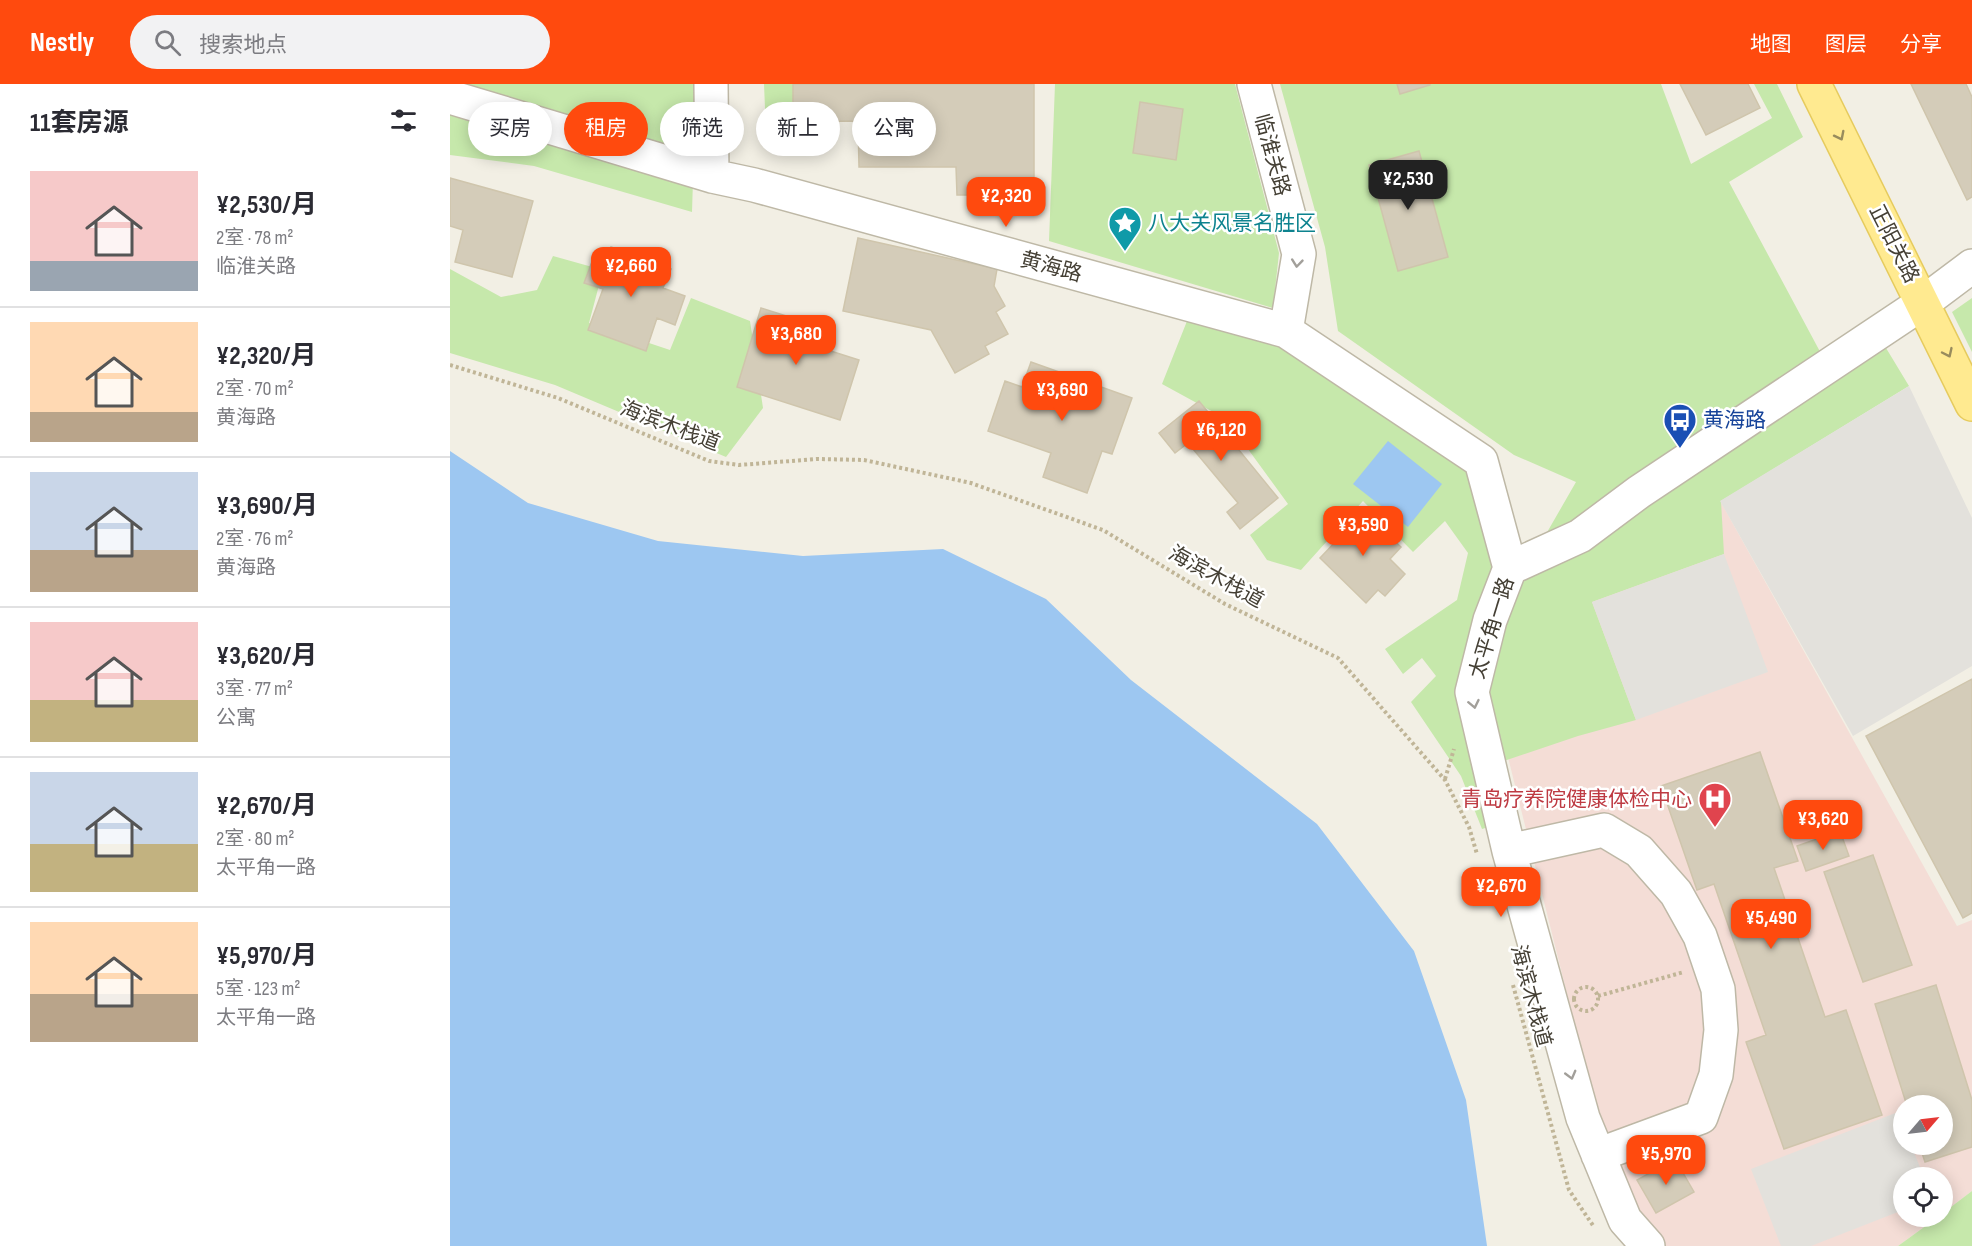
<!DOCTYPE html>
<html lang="zh">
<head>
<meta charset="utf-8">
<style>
  body { margin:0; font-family:"Sofia Sans Condensed","Noto Sans SC",sans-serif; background:#f2f2f3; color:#2b2b33; height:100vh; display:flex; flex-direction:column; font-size:22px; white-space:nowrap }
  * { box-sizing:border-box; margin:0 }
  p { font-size:20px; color:#7c7c81 }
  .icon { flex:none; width:33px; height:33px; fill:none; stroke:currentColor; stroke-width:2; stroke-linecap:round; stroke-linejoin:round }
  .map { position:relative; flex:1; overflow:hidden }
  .sheet { display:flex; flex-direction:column; background:#fff; width:450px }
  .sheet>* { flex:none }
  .hud { position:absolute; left:18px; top:18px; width:570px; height:54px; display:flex; gap:12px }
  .needle { width:39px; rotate:62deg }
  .controls { position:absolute; left:1443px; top:1011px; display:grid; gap:12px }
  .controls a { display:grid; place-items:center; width:60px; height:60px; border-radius:50%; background:#fff; box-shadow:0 3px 15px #0003; font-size:30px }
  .price { position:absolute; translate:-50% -51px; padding:0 14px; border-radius:12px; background:#ff4a0e; color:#fff; font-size:20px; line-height:39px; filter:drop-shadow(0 2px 3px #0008) }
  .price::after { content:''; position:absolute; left:50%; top:36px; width:18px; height:14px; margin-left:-9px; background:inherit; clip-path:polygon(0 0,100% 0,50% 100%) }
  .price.active { background:#222; color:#fff }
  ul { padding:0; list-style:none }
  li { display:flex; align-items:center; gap:18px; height:150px; padding:0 30px }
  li+li { border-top:2px solid #e1e1e2 }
  li span { display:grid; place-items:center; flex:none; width:168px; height:120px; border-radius:0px; color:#555 }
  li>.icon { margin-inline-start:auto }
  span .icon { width:72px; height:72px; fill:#fffc; stroke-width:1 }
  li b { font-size:26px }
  h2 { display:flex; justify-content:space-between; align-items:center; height:72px; padding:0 30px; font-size:26px }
  .pill { padding:0 21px; border-radius:27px; background:#fff; box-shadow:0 3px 15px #0003; font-size:21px; line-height:54px }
  .pill.active { background:#ff4a0e; color:#fff }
  header { display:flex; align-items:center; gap:36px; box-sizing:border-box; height:84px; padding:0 30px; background:#ff4a0e; color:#fff }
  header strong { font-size:28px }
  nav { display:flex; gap:33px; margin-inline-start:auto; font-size:21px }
  .search { width:420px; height:54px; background:#f2f2f3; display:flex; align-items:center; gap:15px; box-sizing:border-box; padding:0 21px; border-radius:33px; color:#7c7c81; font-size:22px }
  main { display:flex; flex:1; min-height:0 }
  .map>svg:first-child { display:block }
  .medical { fill:#f4ddd6; fill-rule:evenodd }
  .green { fill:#c6e8ab }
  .parking { fill:#e3e1dc }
  .water { fill:#9dc7f1 }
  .building { fill:#d4ccb9; stroke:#cfc5ac; stroke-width:1.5 }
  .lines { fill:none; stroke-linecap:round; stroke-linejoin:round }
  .minor-casing { stroke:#beb8a6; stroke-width:36 }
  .major-casing { stroke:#e6cb5e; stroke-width:36 }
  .path { stroke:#c0b597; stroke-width:4; stroke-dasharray:3 3; stroke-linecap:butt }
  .minor { stroke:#fff; stroke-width:33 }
  .major { stroke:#ffea90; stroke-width:33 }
  .oneway { stroke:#988c5d }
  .oneway2 { stroke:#a29f9a }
  .labels { text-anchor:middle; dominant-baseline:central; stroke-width:5; stroke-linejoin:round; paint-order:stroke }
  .street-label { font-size:21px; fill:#443f34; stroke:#fff }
  .culture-label { font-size:21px; fill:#0d838f; stroke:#fff; text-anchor:start }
  .transit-label { font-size:21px; fill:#164399; stroke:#fff; text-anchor:start }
  .health-label { font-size:21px; fill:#be3a42; stroke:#fff; text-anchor:end }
</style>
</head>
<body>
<header>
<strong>Nestly</strong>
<div class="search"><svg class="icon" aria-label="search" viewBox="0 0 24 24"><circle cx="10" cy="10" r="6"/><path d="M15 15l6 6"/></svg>搜索地点</div>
<nav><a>地图</a><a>图层</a><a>分享</a></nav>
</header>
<main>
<section class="sheet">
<h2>11套房源<svg class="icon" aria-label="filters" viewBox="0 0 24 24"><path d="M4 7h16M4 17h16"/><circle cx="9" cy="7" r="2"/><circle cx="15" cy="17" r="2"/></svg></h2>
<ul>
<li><span style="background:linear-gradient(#f6c9c9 75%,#9aa5b1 0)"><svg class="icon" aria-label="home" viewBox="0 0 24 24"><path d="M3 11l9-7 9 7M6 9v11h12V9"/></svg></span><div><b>¥2,530/月</b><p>2室 · 78 m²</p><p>临淮关路</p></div></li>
<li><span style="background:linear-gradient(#ffd9b3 75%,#b9a48a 0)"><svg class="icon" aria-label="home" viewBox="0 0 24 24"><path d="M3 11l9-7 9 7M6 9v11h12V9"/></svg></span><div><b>¥2,320/月</b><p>2室 · 70 m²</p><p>黄海路</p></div></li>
<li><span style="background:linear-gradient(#c9d6e8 65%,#b9a48a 0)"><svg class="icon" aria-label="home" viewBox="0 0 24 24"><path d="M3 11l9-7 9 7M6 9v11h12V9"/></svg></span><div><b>¥3,690/月</b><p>2室 · 76 m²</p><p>黄海路</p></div></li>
<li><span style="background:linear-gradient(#f6c9c9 65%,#c2b280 0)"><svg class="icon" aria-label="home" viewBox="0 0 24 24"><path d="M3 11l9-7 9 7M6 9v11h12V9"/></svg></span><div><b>¥3,620/月</b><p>3室 · 77 m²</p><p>公寓</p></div></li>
<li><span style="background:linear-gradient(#c9d6e8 60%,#c2b280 0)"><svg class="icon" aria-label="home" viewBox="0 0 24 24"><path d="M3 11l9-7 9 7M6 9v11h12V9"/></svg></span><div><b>¥2,670/月</b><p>2室 · 80 m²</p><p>太平角一路</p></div></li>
<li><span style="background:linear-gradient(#ffd9b3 60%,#b9a48a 0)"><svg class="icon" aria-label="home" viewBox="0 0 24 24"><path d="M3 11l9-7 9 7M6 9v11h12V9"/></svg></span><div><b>¥5,970/月</b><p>5室 · 123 m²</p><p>太平角一路</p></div></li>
</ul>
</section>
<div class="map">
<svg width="1522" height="1162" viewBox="0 0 1522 1162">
  <rect width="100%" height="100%" fill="#f2efe4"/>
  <path class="medical" d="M1253 386 1507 842 1522 836V1107L1493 1129 1492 1094H1454V1132L1488 1133 1448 1162H1215L1189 1132 1146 1026 1043 613ZM1454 1022H1492V1060H1454Z"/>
  <path class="green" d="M0 0H246L242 128 84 82 0 71Z
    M314 0H343V38L347 48 316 49Z
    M605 0H785L829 169 823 224 599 157Z
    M830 0H1211L1241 80 1322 34 1304 0H1327L1353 53 1279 98 1382 290 1436 264 1459 302 1271 417 1274 470 1142 518 1186 636 1128 652 1045 680 1031 605 1046 537 1126 398 1064 371 888 247 875 163Z
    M103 172 153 186 139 239 220 266 241 214 300 237 313 324 276 373 105 301 0 269V185L51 213 87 206Z
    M1522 214V268L1502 228Z
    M741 227 834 252 1025 380 1054 483 1016 602 1045 741 1032 745 1011 692 961 618 986 592 972 574 953 590 935 565 1007 516 1018 469 995 437 963 468 913 417 851 486 817 476 800 451 838 420 776 335 712 300Z
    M1522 1107V1162H1448L1488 1133 1492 1132 1493 1129Z"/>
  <path class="parking" d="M1459 302 1522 434V582L1403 652 1270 417Z
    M1274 470 1318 588 1186 636 1142 518Z
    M1448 1028 1453 1042 1454 1060 1461 1061 1474 1093 1454 1094 1453 1126 1361 1162H1331L1301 1085Z"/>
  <path class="water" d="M938 357 992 400 958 443 903 400Z
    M0 367 78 419 208 457 353 472 493 465 596 515 681 596 867 740 964 867 1016 1016 1037 1162H0Z"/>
  <path class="building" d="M343 0H584V111H507L506 83H409L408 37 343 38Z
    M947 0H980V1L950 10Z
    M1230 0H1298L1310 24 1256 51Z
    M1461 0H1516L1522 13V113L1517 116Z
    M690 18 733 25 726 76 683 69Z
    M969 67 998 173 948 187 919 81Z
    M0 94 83 117 62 193 5 178 13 146 0 142Z
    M408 154 547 185 544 202 555 222 546 228 558 250 535 262 539 270 505 289 481 246 393 227Z
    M161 163 221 185 213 204 235 212 225 241 207 234 196 267 138 246 153 205 134 199 143 175 155 180Z
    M311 224 371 243 365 262 409 276 390 336 287 303Z
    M581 278 682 314 662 370 652 367 637 409 593 393 601 369 538 347 555 297 572 303Z
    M749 317 828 414 790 445 777 428 788 419 738 359 725 369 709 349Z
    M890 427 910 446 921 435 951 463 940 475 955 490 935 512 928 506 916 519 870 474 889 454 876 442Z
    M1522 595V829L1513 834 1416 652Z
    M1310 668 1348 777 1324 784 1375 933 1396 926 1432 1031 1334 1065 1296 958 1316 951 1264 800 1247 806 1211 702Z
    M1390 747 1399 772 1356 787 1347 762Z
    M1423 771 1462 881 1413 898 1374 788Z
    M1486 901 1522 1016V1063L1475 1078 1469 1060H1492V1022H1457L1425 920Z
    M1225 1075 1244 1108 1206 1129 1187 1096Z"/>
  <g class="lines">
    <defs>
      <path id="minor" d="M261 0 262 92
        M804 0 849 170 836 247
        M0 13 262 92 304 101 836 247 1031 377 1060 484
        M1059 767 1154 746 1189 767 1226 809 1250 852 1268 905 1271 946 1266 991 1251 1033 1148 1071
        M1198 1162 1175 1136 1133 1034 1059 767 1022 608 1040 536 1060 484 1130 452 1189 408 1474 218 1522 182"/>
      <path id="major" d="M1364 0 1522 320"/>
    </defs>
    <use href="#minor" class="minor-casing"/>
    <use href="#major" class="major-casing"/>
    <path class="path" d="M0 281 108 314 259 377 289 381 367 375 414 376 521 399 653 446 775 520 888 574 995 696 1019 743 1027 770
      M995 695 1004 665
      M1063 901 1119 1106 1144 1143
      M1124 915a12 12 0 1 1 24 0a12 12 0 1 1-24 0Z
      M1148 912 1234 888"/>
    <use href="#minor" class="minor"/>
    <use href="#major" class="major"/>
  </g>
  <defs><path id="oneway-chevron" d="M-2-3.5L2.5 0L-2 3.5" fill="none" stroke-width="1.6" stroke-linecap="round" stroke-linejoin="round" transform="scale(1.5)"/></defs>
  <g class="oneway">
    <use href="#oneway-chevron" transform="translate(1390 52) rotate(63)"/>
    <use href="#oneway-chevron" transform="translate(1498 269) rotate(65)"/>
  </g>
  <g class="oneway2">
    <use href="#oneway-chevron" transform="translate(847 179) rotate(96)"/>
    <use href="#oneway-chevron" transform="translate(1024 620) rotate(78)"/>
    <use href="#oneway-chevron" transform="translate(1121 991) rotate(75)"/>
  </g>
  <defs>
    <symbol id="sight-pin" viewBox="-11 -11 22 30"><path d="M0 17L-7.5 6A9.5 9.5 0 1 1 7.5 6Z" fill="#0f9aa8" stroke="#fff"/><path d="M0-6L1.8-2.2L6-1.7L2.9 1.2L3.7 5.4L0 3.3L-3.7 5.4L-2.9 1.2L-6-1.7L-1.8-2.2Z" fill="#fff"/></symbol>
    <symbol id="bus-pin" viewBox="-11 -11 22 30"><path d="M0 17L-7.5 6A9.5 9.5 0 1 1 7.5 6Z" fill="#1a4fb4" stroke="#fff"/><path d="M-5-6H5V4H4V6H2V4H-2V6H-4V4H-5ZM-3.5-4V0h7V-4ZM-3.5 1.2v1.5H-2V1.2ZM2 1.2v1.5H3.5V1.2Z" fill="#fff"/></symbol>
    <symbol id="hospital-pin" viewBox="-11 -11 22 30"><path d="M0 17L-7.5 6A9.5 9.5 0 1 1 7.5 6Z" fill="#e0444e" stroke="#fff"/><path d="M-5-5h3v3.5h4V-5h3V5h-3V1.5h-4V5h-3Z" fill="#fff"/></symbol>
  </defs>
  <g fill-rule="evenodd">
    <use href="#sight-pin" x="656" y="120" width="38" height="52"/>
    <use href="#bus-pin" x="1211" y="317" width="38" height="52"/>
    <use href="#hospital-pin" x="1246" y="696" width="38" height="52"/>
  </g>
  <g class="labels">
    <g class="street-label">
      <text transform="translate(822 71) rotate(75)">临淮关路</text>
      <text transform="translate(1444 160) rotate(63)">正阳关路</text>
      <text transform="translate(601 183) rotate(15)">黄海路</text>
      <text transform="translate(220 342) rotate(21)">海滨木栈道</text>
      <text transform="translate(766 493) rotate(29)">海滨木栈道</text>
      <text transform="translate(1042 544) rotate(-73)">太平角一路</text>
      <text transform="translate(1081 912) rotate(75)">海滨木栈道</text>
    </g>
    <g class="culture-label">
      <text x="698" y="139">八大关风景名胜区</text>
    </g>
    <g class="transit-label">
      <text x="1253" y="336">黄海路</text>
    </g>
    <g class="health-label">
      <text x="1242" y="715">青岛疗养院健康体检中心</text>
    </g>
  </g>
</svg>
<div class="controls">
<a><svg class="needle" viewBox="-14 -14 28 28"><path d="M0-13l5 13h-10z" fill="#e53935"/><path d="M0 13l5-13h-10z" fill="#7c7c81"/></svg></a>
<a><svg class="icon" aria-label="locate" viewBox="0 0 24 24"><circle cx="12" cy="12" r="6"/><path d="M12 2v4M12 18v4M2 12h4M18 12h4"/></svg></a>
</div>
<b class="price active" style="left:958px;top:127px">¥2,530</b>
<b class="price" style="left:556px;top:144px">¥2,320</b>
<b class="price" style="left:181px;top:214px">¥2,660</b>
<b class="price" style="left:346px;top:282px">¥3,680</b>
<b class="price" style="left:612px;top:338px">¥3,690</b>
<b class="price" style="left:771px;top:378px">¥6,120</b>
<b class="price" style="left:913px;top:473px">¥3,590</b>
<b class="price" style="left:1373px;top:767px">¥3,620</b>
<b class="price" style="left:1051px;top:834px">¥2,670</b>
<b class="price" style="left:1321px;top:866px">¥5,490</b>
<b class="price" style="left:1216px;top:1102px">¥5,970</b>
<div class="hud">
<a class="pill">买房</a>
<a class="pill active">租房</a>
<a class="pill">筛选</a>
<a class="pill">新上</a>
<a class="pill">公寓</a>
</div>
</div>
</main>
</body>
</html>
